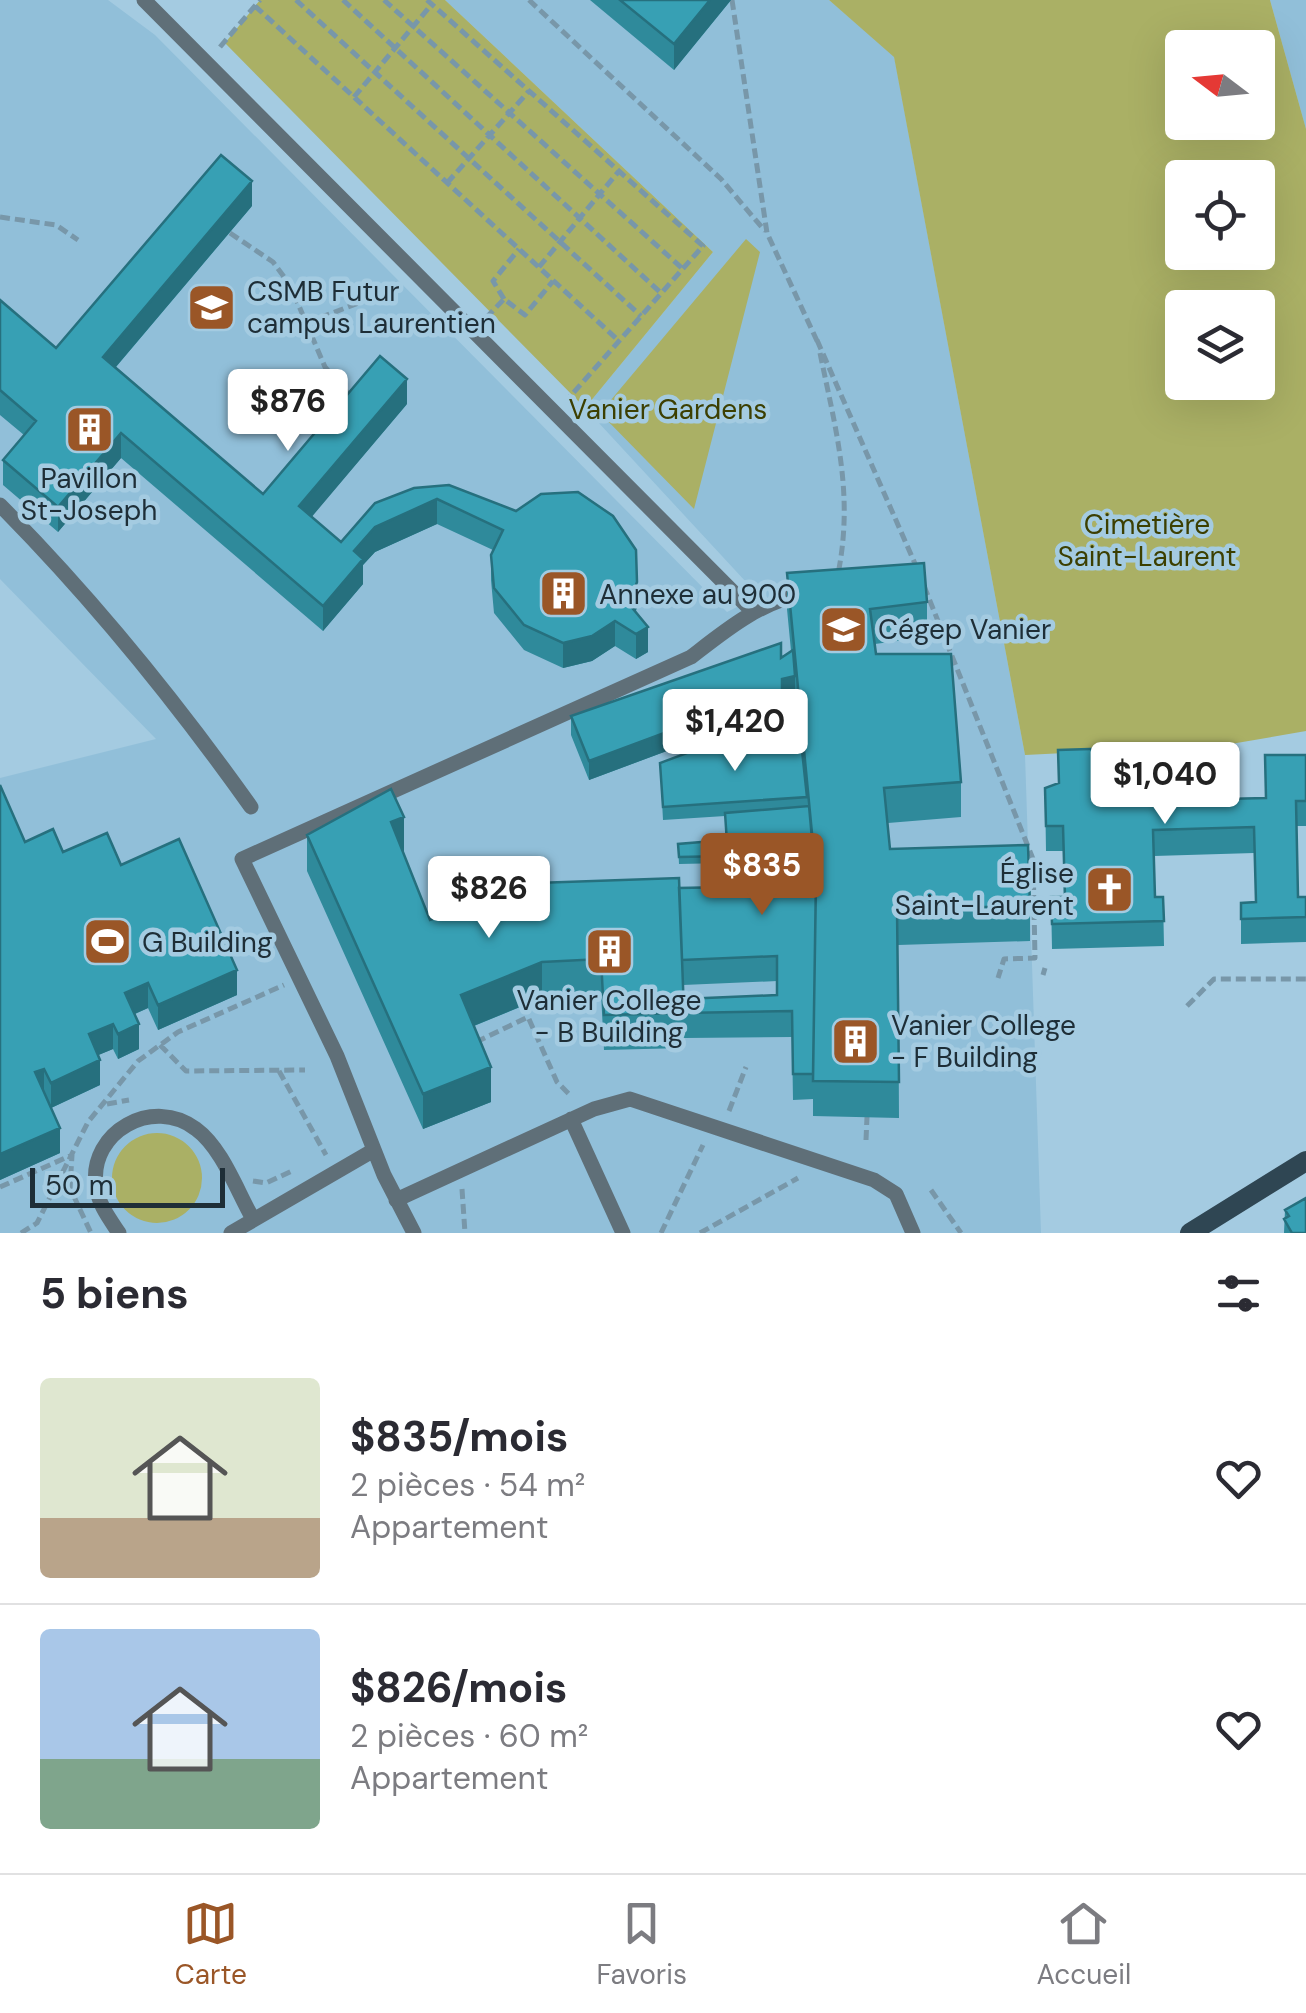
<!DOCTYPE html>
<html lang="fr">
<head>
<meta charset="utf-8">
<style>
  body { margin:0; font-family:"DM Sans",sans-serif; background:#f7f7f7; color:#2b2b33; height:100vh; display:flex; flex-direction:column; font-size:38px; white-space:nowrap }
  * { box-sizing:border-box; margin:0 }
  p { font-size:32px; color:#7c7c81 }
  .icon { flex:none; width:55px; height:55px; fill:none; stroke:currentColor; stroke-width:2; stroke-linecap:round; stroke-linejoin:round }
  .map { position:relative; height:1233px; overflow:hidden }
  .details { display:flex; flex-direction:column; background:#fff; flex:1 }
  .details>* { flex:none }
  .needle { width:65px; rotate:286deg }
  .buttons { position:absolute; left:1165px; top:30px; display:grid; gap:20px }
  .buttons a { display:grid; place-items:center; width:110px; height:110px; border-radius:10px; background:#fff; box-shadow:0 10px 40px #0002; font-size:50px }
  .scale { position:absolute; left:30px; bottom:25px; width:195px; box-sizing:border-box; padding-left:10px; border:5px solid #1e2e37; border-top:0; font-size:28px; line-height:35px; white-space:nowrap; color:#1e2e37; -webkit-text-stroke:8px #a4cbe1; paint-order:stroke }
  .price { position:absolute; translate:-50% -85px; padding:0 22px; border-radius:10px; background:#fff; color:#222; font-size:32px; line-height:65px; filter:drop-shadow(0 2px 5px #0008) }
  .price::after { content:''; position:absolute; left:50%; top:60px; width:30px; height:22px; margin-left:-15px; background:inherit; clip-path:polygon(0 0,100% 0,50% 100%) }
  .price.active { background:#9a5627; color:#fff }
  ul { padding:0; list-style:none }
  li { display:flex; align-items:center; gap:30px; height:250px; padding:0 40px }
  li+li { border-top:2px solid #e1e1e2 }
  li span { display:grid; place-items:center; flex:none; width:280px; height:200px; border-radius:10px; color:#555 }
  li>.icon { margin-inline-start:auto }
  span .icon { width:120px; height:120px; fill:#fffc; stroke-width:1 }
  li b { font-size:42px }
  h2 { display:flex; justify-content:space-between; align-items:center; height:120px; padding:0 40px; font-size:42px }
  .dock { display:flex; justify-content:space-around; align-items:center; height:140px; border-top:2px solid #e1e1e2; background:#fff; font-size:28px; color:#7c7c81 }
  .dock a { display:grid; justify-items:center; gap:5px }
  .dock .active { color:#9a5627 }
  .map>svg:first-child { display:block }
  .built { fill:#91bfd9 }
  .green { fill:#aab065; fill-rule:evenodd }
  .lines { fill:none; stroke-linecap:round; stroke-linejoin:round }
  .path { stroke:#7897a9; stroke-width:5; stroke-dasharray:10 5; stroke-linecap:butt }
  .lane { stroke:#5f6f78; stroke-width:15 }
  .secondary { stroke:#2f4653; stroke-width:20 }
  .wall { fill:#2f8a9b; fill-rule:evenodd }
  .shaded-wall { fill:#26707e }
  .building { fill:#37a0b4; stroke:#26707e; stroke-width:2.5 }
  .labels { text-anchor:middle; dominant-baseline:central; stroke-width:9; stroke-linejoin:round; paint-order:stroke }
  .poi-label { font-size:28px; fill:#1e2e37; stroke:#a4cbe1; text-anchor:start }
  .park-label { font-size:28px; fill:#3c3f01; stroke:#a4cbe1 }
</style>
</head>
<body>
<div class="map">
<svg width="1306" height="1233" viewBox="0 0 1306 1233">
  <rect width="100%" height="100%" fill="#a4cbe1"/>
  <path class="built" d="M0 0H108L155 35 727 612 759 596 585 408 713 252 445 0H829L894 56 1025 755 1041 1233H0V778L156 739 0 579Z
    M1270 0H1306V129Z"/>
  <path class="green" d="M260 0H445L713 252 585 408 225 43Z
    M829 0H1270L1306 129V731L1225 745 1025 755 894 57ZM1182 48H1258V122H1182ZM1182 178H1258V252H1182ZM1182 308H1258V382H1182Z
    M746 239 760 252 694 509 600 413Z
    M112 1178a45 45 0 1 1 90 0a45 45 0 1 1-90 0Z"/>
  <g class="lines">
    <path class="path" d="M296 0 641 316
      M343 0 661 293
      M384 0 683 269
      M427 0 703 246 567 400
      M529 0 721 179 765 231
      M732 0 767 233 818 343
      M255 6 619 341
      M220 47 260 0
      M354 97 432 4
      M447 183 529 91
      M0 217 56 225 78 240
      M230 233 273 262 290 285 325 367 353 399
      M539 267 619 171
      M504 299 493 281 519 249
      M486 318 504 299 525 315 553 281
      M306 323 382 294 400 282
      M817 340 916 566
      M820 353C836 431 854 494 838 574
      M924 586 1033 859 1035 958 1004 959 998 978
      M1043 975 1045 968
      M1187 1006 1214 979H1306
      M476 1042 528 1017 557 1082 571 1096
      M160 1045 186 1071 305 1070
      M279 1071 326 1155
      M107 1104 129 1100
      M729 1111 746 1067
      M866 1140 867 1117
      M253 1181 266 1183 294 1170
      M0 1187 72 1155 70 1188 91 1233
      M462 1189 465 1233
      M931 1190 961 1233
      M21 1233 37 1223 88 1122 138 1061 178 1032 284 985
      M661 1233 703 1145
      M700 1233 798 1178"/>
    <path class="lane" d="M144 0 753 612
      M0 505C92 598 175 700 251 807
      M571 1119 623 1233
      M396 1200 594 1109 630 1099 874 1180 896 1194 913 1233
      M119 1233C109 1218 98 1204 96 1185 89 1132 153 1096 196 1129 222 1148 237 1191 253 1219
      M231 1233 374 1150
      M414 1233 384 1175 337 1056 242 859 691 657C726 630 758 603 803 594"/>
    <path class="secondary" d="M1190 1233 1306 1161"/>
  </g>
  <path class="wall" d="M590 0H731L674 70Z
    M252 206 116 367 263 494 407 404 311 517 341 542 449 485 637 607 636 611 648 652 636 659 615 646 592 661 563 668 524 650 494 613 491 580V555L493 550 437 524 375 552 363 565V584L323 631 121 458 58 532 3 485V460L24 435 0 415V300L56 348Z
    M787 573 927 602V637L875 644 876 654 961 782V817L888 823 890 849 1030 906V941L898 945 899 1118 813 1116V1099L793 1100 792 1037 684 1038V1048L604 1050 601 994 542 998 474 1026 491 1102 423 1129 307 871V835L403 853 430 920 679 888 728 887 726 863 679 864 678 844 725 840V816L663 820 660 763 800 741 795 695 782 698V708L589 780 571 735V716L781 658 791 651 787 609ZM777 981V995L683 999V985Z
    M1306 755V826H1296L1298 897H1306V942L1241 944V903L1256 902 1254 853 1154 856 1155 897H1163L1164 946 1052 949 1051 897H1064L1063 851H1046L1045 788 1223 799 1266 798Z
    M0 785 25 842 63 852 121 865 237 995 158 1030 148 1008 135 1014 139 1049 118 1059 113 1049 98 1055 100 1085 51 1108 60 1153 0 1180Z
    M1285 1210 1306 1233H1284Z"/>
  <path class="shaded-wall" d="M710 0H731L674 70V44Z
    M252 181V206L103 382V357Z
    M407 379V404L299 532V506Z
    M121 433V458L58 532V507Z
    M437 499V524L375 552 363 565V584L323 631V606L354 551 375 527Z
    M637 582V607L629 629V604Z
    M615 621V646L592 661 563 668V643Z
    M648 627V652L636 659V634Z
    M795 676V695L782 698V679Z
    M782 689V708L589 780V761Z
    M404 817V853L391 822Z
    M542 962V998L461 1031V995Z
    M237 970V995L158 1030V1005Z
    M148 983V1008L125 1018V993Z
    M113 1024V1049L89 1059V1034Z
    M139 1024V1049L118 1059V1034Z
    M100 1060V1085L51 1108V1083Z
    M491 1067V1102L423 1129V1094Z
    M44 1069V1094L35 1072Z
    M60 1128V1153L0 1180V1154Z"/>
  <path class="building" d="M620 0H710L674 44Z
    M221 155 252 181 103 357 263 494 380 356 407 379 299 506 341 542 375 503 414 488 449 485 516 511 541 494 578 492 613 516 636 550 637 582 629 604 648 627 636 634 615 621 592 636 563 643 524 625 494 588 491 555 503 530 437 499 375 527 354 551 363 559 323 606 121 433 58 507 3 460 36 421 0 390V300L56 348Z
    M924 563 927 602 870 609 876 654H951L961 782 884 788 890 849 1028 845 1030 906 897 909 899 1082 813 1081 816 875 787 573Z
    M781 643V658L793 650 795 676 782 679V689L589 761 571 716Z
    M801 741 807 797 663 807 660 763 711 744Z
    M1222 745 1223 799 1266 798 1265 755H1306V801H1296L1298 897H1306V917L1241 919V903L1256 902 1254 827 1153 830 1155 897H1163L1164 921 1052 924 1051 897H1065L1063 826H1046L1045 788 1059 783 1058 750Z
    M0 785 25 842 53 829 63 852 107 833 121 865 179 839 237 970 158 1005 148 983 125 993 139 1024 118 1034 113 1024 89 1034 100 1060 51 1083 44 1069 35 1072 60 1128 0 1154Z
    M391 789 404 817 391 822 430 920 536 883 679 878 684 1013 604 1015 601 959 542 962 461 995 491 1067 423 1094 307 835Z
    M809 806 816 883 813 1074H793L792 1011 683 1013V999L777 995V956L682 960 679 888 730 887 725 813Z
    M725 840 727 856 679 857 678 844Z
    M1306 1198V1233H1292L1284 1219 1289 1216 1285 1210Z"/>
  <defs>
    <symbol id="school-square" viewBox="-11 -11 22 22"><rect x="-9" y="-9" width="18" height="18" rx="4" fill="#9a5627" stroke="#a4cbe1"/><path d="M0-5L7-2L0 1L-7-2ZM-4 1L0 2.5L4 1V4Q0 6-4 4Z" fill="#fff"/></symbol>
    <symbol id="building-square" viewBox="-11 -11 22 22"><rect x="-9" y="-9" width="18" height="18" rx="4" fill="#9a5627" stroke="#a4cbe1"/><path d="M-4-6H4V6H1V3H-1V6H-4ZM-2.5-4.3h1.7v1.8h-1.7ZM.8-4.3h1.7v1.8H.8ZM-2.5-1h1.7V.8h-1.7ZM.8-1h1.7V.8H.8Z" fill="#fff"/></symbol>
    <symbol id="university-square" viewBox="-11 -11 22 22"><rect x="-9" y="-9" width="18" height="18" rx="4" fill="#9a5627" stroke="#a4cbe1"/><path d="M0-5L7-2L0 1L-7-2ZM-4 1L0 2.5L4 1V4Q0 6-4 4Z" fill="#fff"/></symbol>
    <symbol id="church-square" viewBox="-11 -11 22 22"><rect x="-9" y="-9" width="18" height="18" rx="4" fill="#9a5627" stroke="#a4cbe1"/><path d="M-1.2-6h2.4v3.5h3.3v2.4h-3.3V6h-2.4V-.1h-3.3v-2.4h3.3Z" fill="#fff"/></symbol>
    <symbol id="stadium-square" viewBox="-11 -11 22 22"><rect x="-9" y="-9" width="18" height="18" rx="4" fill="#9a5627" stroke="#a4cbe1"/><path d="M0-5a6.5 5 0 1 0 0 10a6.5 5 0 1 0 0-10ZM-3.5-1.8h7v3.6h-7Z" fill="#fff"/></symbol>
  </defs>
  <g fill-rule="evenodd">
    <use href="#school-square" x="184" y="280" width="55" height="55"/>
    <use href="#building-square" x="62" y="402" width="55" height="55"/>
    <use href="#building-square" x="536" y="566" width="55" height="55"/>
    <use href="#university-square" x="816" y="602" width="55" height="55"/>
    <use href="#church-square" x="1082" y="862" width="55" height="55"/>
    <use href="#stadium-square" x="80" y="914" width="55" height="55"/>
    <use href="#building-square" x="582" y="924" width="55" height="55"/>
    <use href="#building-square" x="828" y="1014" width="55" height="55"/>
  </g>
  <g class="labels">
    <g class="poi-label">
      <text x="247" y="291">CSMB Futur<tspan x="247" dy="32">campus Laurentien</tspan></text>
      <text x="89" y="478" text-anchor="middle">Pavillon<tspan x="89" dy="32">St-Joseph</tspan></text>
      <text x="599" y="594">Annexe au 900</text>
      <text x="878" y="629">Cégep Vanier</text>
      <text x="1074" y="873" text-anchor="end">Église<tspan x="1074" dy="32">Saint-Laurent</tspan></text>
      <text x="142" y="942">G Building</text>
      <text x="609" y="1000" text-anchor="middle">Vanier College<tspan x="609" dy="32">- B Building</tspan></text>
      <text x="891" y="1025">Vanier College<tspan x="891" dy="32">- F Building</tspan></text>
    </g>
    <g class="park-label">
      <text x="668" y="409">Vanier Gardens</text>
      <text x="1147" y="524">Cimetière<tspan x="1147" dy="32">Saint-Laurent</tspan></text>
    </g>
  </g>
</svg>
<div class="buttons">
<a><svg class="needle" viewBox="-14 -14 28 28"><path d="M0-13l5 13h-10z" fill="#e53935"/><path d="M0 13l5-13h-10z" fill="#7c7c81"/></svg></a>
<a><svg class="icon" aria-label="locate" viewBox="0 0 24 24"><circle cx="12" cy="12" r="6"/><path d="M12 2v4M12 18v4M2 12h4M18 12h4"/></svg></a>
<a><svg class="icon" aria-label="layers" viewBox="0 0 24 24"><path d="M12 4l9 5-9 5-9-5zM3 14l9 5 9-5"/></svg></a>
</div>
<div class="scale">50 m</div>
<b class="price" style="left:288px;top:454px">$876</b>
<b class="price" style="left:735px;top:774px">$1,420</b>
<b class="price" style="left:1165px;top:827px">$1,040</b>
<b class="price active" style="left:762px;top:918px">$835</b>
<b class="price" style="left:489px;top:941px">$826</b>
</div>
<section class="details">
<h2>5 biens<svg class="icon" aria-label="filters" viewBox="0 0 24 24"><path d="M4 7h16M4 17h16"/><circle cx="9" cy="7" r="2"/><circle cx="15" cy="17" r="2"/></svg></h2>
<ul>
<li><span style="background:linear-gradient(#dfe7d0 70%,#b9a48a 0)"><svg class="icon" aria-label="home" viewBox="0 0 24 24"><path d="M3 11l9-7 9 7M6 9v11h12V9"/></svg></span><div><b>$835/mois</b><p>2 pièces · 54 m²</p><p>Appartement</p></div><svg class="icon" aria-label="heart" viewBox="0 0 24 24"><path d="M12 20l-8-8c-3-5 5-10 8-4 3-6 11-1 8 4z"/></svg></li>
<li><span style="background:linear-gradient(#a9c7e8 65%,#7fa58c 0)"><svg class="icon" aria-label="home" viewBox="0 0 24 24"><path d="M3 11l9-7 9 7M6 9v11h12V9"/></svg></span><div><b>$826/mois</b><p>2 pièces · 60 m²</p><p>Appartement</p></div><svg class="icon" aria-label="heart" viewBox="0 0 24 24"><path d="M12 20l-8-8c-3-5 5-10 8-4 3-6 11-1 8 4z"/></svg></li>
</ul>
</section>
<nav class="dock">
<a class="active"><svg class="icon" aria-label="map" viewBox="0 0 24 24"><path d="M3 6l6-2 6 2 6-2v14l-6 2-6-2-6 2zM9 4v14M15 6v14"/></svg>Carte</a>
<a><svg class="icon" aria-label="saved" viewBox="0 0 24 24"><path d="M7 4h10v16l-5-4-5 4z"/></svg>Favoris</a>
<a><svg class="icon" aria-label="home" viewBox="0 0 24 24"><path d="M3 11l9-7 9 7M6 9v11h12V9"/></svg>Accueil</a>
</nav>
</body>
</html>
